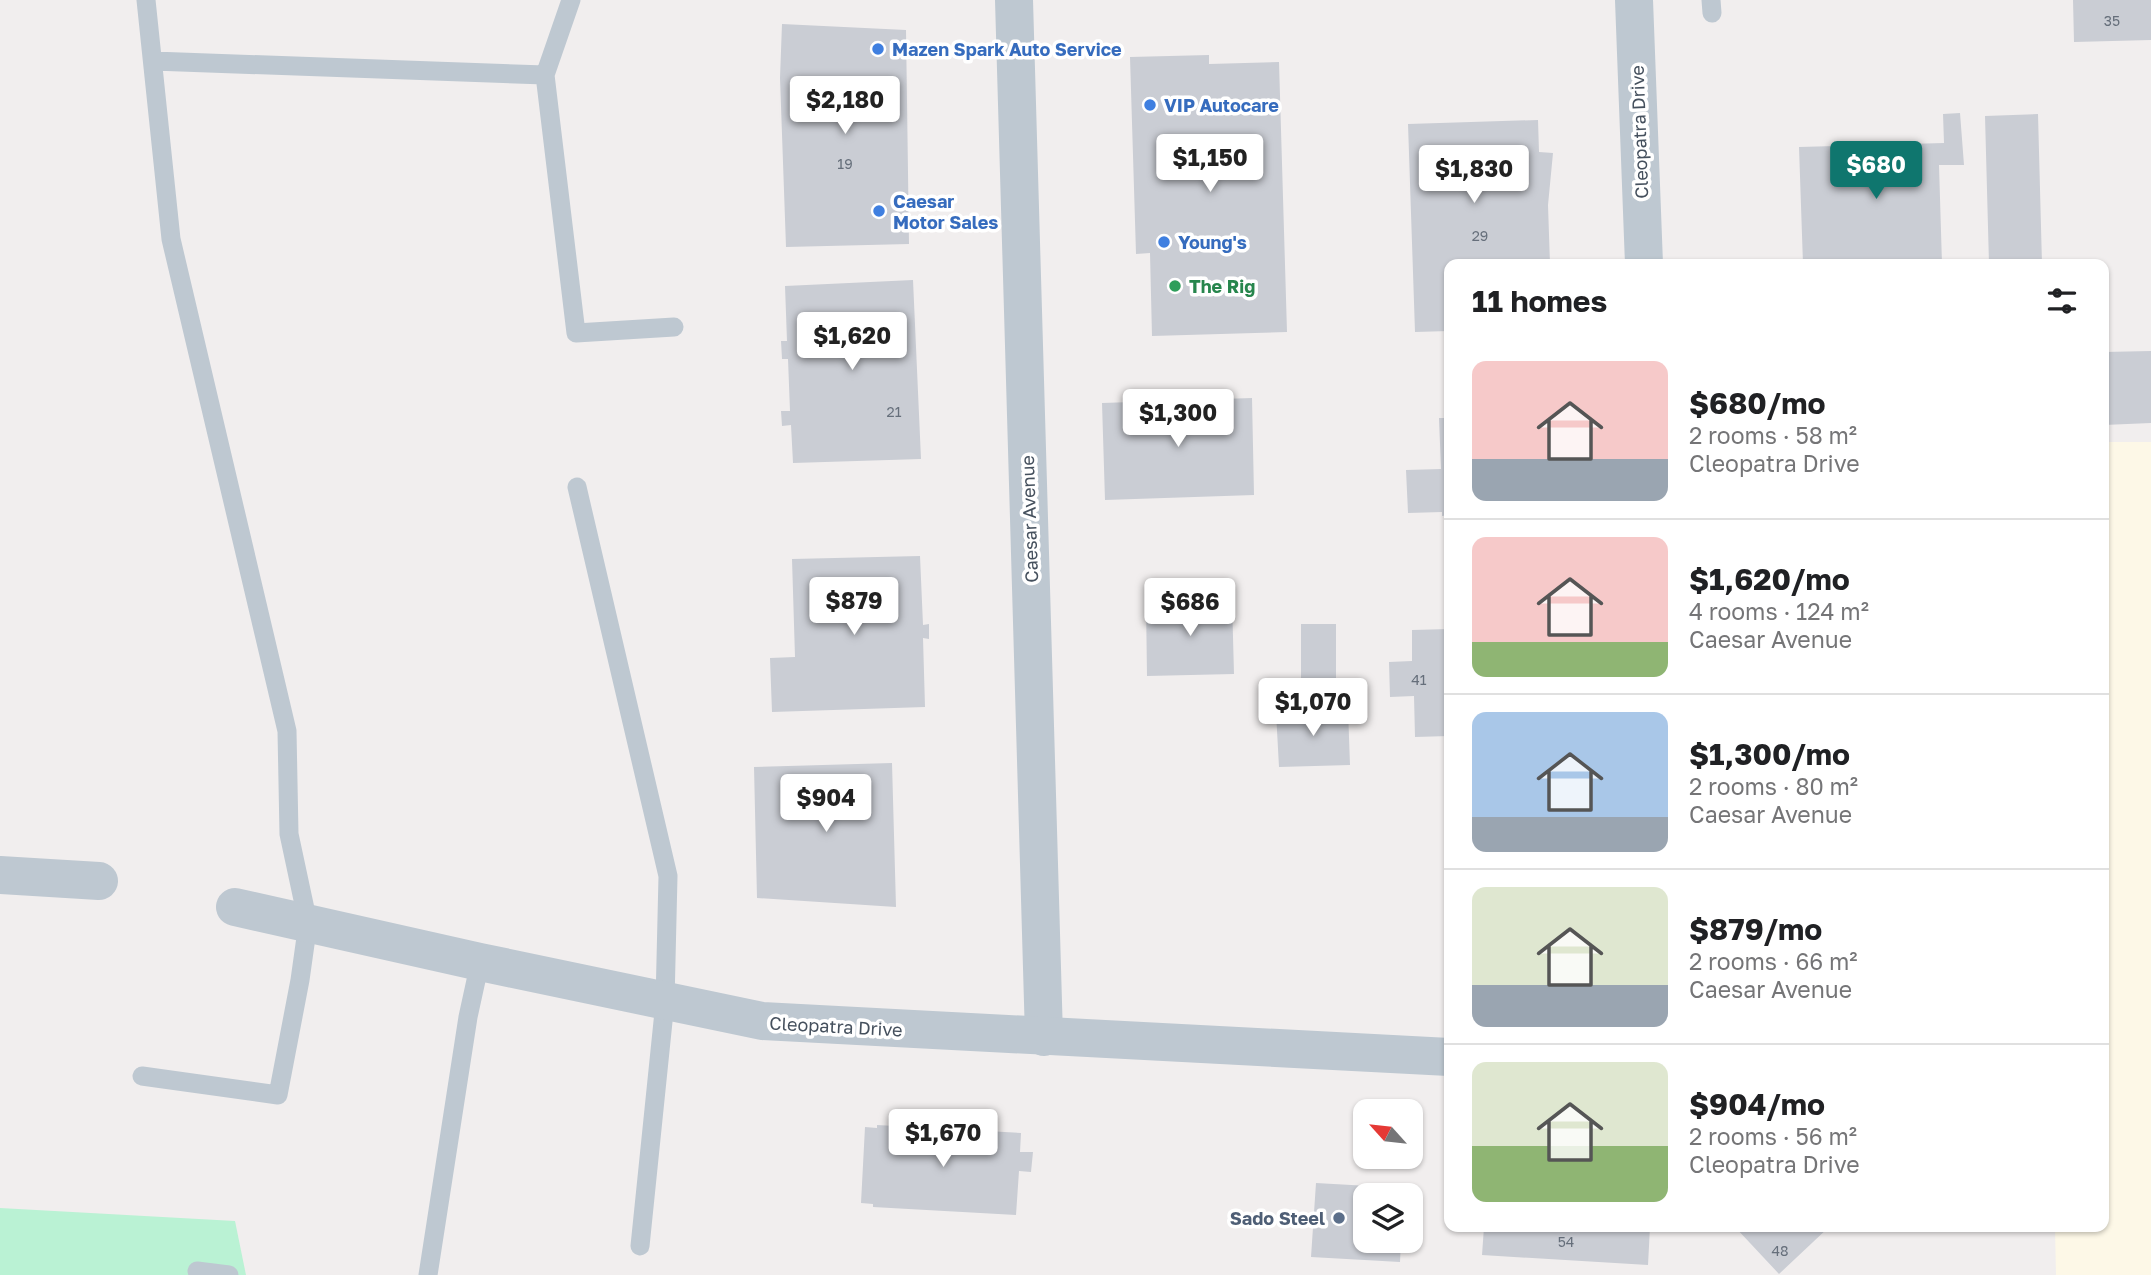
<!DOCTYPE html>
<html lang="en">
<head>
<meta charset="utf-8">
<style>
  body { margin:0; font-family:"Golos Text",sans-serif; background:#f2f2f2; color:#202124; height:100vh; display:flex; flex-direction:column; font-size:26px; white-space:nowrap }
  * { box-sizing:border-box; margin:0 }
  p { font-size:23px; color:#757577 }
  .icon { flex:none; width:38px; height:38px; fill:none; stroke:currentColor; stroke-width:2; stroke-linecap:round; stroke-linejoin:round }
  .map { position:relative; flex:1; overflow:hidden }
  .panel { position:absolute; left:1444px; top:259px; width:665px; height:973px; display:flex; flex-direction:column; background:#fff; border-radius:14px; box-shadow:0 2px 5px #0004 }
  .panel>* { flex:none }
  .needle { width:46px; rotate:297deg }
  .tools { position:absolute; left:1353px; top:1099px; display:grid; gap:14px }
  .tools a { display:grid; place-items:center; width:70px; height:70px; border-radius:14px; background:#fff; box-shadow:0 2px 5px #0004; font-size:35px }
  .price { position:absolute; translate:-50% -60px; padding:0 16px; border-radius:7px; background:#fff; color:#222; font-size:23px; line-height:46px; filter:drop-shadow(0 2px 4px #0008) }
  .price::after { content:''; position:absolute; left:50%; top:42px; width:21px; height:16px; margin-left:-10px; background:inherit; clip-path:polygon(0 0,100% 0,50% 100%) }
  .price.selected { background:#0f766e; color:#fff }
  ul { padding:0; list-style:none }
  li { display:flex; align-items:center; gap:21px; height:175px; padding:0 28px }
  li+li { border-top:2px solid #e0e0e0 }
  li span { display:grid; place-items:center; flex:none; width:196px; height:140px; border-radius:14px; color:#555 }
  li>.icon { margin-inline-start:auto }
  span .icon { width:84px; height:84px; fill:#fffc; stroke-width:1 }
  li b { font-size:30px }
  h2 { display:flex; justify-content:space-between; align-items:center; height:84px; padding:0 28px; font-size:30px }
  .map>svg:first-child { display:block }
  .commercial { fill:#fdf8e7 }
  .green { fill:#baf2d4 }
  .building { fill:#cacdd4 }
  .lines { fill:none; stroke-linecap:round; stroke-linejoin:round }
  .service { stroke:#bec8d1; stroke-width:19 }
  .minor { stroke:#bec8d1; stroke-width:38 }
  .tertiary { stroke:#bec8d1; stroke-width:38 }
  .shop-dot { fill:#3f7fe0; stroke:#fff; stroke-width:2.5 }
  .leisure-dot { fill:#2e9e5b; stroke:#fff; stroke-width:2.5 }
  .service-dot { fill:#5c6f8a; stroke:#fff; stroke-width:2.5 }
  .labels { text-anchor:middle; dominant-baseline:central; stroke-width:7; stroke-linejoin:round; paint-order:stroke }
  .number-label { font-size:14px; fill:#666f7b }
  .shop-label { font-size:18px; font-weight:bold; fill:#366cbe; stroke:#fff; text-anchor:start }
  .street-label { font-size:18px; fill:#45505d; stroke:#fff }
  .leisure-label { font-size:18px; font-weight:bold; fill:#27864d; stroke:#fff; text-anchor:start }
  .service-label { font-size:18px; font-weight:bold; fill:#4e5e75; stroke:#fff; text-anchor:end }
</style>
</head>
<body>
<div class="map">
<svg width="2151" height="1275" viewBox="0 0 2151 1275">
  <rect width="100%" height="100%" fill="#f1eeee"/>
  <path class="commercial" d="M2104 442H2151V1275H2056L2055 1227H2104Z"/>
  <path class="green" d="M0 1208 235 1221 246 1275H0Z"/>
  <path class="building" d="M2073 0H2151V40L2074 42Z
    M782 24 906 30 909 244 786 247 780 78Z
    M1209 55V64L1279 62 1287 332 1152 336 1150 253 1136 254 1130 57Z
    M1960 113 1964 165H1939L1942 264H1803L1799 147 1944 143 1943 114Z
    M2038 114 2042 264H1989L1985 116Z
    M1538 120 1539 152 1553 153 1548 205 1550 264H1449V331L1415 332 1408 124Z
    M913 280 921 459 793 463 791 425 782 426 781 411H790L788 359H782L781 341H787L785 286Z
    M2151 351V423L2104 425V352Z
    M1252 398 1254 495 1105 500 1102 403Z
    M1439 418H1449V515L1442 516V512L1408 513 1406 470 1441 469Z
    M920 556 923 625 929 624V639L923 638 925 707 772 712 770 658 795 657 792 559Z
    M1232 600 1234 674 1147 676 1146 603Z
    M1301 624H1336V680H1301Z
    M1449 629V736L1415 737 1414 696 1390 697 1389 662 1412 661V630Z
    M1348 709 1350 765 1279 767 1276 712Z
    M892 763 896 907 757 898 754 767Z
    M877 1125 1021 1133 1020 1152H1033L1031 1172 1019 1171 1016 1215 873 1207V1204L861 1203 865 1127 877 1128Z
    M1316 1183 1404 1188 1403 1195H1365V1241H1401L1400 1262 1311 1257Z
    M1484 1227H1650L1648 1265 1482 1255Z
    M1735 1227H1829L1779 1274Z"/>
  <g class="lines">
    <path class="service" d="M1711 0 1712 13
      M153 61 545 75 571 0
      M545 75 576 333 674 327
      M577 487 668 876 665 1002 640 1246
      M142 1076 278 1095 300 980 308 923 289 834 287 731 171 239 146 0
      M197 1271 229 1275
      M428 1275 468 1017 480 962"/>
    <path class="minor" d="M1014 0 1044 1037"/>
    <path class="tertiary" d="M1634 0 1644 264
      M0 875 99 881
      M235 907 480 962 762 1021 1449 1057"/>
  </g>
  <g class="shop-dot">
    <circle cx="878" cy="49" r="7"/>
    <circle cx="1150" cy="105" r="7"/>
    <circle cx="879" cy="211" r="7"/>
    <circle cx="1164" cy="242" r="7"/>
  </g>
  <circle class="leisure-dot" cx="1175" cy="286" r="7"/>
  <circle class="service-dot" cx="1339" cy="1218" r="7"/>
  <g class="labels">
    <g class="number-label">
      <text x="2112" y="20">35</text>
      <text x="845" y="163">19</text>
      <text x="1480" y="235">29</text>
      <text x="894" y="411">21</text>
      <text x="1419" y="679">41</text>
      <text x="1566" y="1241">54</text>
      <text x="1780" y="1250">48</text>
    </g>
    <g class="shop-label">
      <text x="892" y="49">Mazen Spark Auto Service</text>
      <text x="1164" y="105">VIP Autocare</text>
      <text x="893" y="201">Caesar<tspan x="893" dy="21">Motor Sales</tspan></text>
      <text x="1178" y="242">Young's</text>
    </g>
    <g class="street-label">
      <text transform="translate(1639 132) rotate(-92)">Cleopatra Drive</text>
      <text transform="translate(1029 519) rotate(-92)">Caesar Avenue</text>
      <text transform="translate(836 1026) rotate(3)">Cleopatra Drive</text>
    </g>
    <g class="leisure-label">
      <text x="1189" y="286">The Rig</text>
    </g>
    <g class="service-label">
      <text x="1325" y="1218">Sado Steel</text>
    </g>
  </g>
</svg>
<div class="tools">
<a><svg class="needle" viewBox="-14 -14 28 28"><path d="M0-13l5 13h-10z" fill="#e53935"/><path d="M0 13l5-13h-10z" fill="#757577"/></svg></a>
<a><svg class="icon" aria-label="layers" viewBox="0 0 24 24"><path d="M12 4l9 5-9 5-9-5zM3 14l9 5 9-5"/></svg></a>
</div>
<b class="price" style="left:845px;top:136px">$2,180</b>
<b class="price" style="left:1210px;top:194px">$1,150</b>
<b class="price selected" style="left:1876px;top:201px">$680</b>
<b class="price" style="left:1474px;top:205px">$1,830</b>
<b class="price" style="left:852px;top:372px">$1,620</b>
<b class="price" style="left:1178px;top:449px">$1,300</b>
<b class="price" style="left:854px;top:637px">$879</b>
<b class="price" style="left:1190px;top:638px">$686</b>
<b class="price" style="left:1313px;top:738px">$1,070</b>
<b class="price" style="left:826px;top:834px">$904</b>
<b class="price" style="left:943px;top:1169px">$1,670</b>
<section class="panel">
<h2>11 homes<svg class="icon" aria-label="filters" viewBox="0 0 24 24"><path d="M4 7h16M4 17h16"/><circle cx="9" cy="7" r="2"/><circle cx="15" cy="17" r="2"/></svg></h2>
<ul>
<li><span style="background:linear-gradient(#f6c9c9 70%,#9aa5b1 0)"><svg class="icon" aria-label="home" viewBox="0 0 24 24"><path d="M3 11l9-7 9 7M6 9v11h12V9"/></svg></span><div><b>$680/mo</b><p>2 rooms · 58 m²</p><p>Cleopatra Drive</p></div></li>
<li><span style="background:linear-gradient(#f6c9c9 75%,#8fb573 0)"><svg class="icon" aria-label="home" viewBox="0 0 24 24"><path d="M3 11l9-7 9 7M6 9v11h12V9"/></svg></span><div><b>$1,620/mo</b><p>4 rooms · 124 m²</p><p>Caesar Avenue</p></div></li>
<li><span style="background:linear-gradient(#a9c7e8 75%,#9aa5b1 0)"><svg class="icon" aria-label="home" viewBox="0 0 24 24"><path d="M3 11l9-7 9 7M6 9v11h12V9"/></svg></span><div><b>$1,300/mo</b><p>2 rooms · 80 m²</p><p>Caesar Avenue</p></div></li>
<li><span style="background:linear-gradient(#dfe7d0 70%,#9aa5b1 0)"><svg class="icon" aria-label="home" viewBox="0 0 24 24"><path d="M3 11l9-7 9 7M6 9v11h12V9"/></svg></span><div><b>$879/mo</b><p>2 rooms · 66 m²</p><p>Caesar Avenue</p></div></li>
<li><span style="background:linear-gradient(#dfe7d0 60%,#8fb573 0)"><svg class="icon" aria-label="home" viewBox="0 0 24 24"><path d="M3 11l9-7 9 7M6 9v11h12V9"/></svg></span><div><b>$904/mo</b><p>2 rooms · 56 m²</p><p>Cleopatra Drive</p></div></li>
</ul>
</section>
</div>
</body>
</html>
